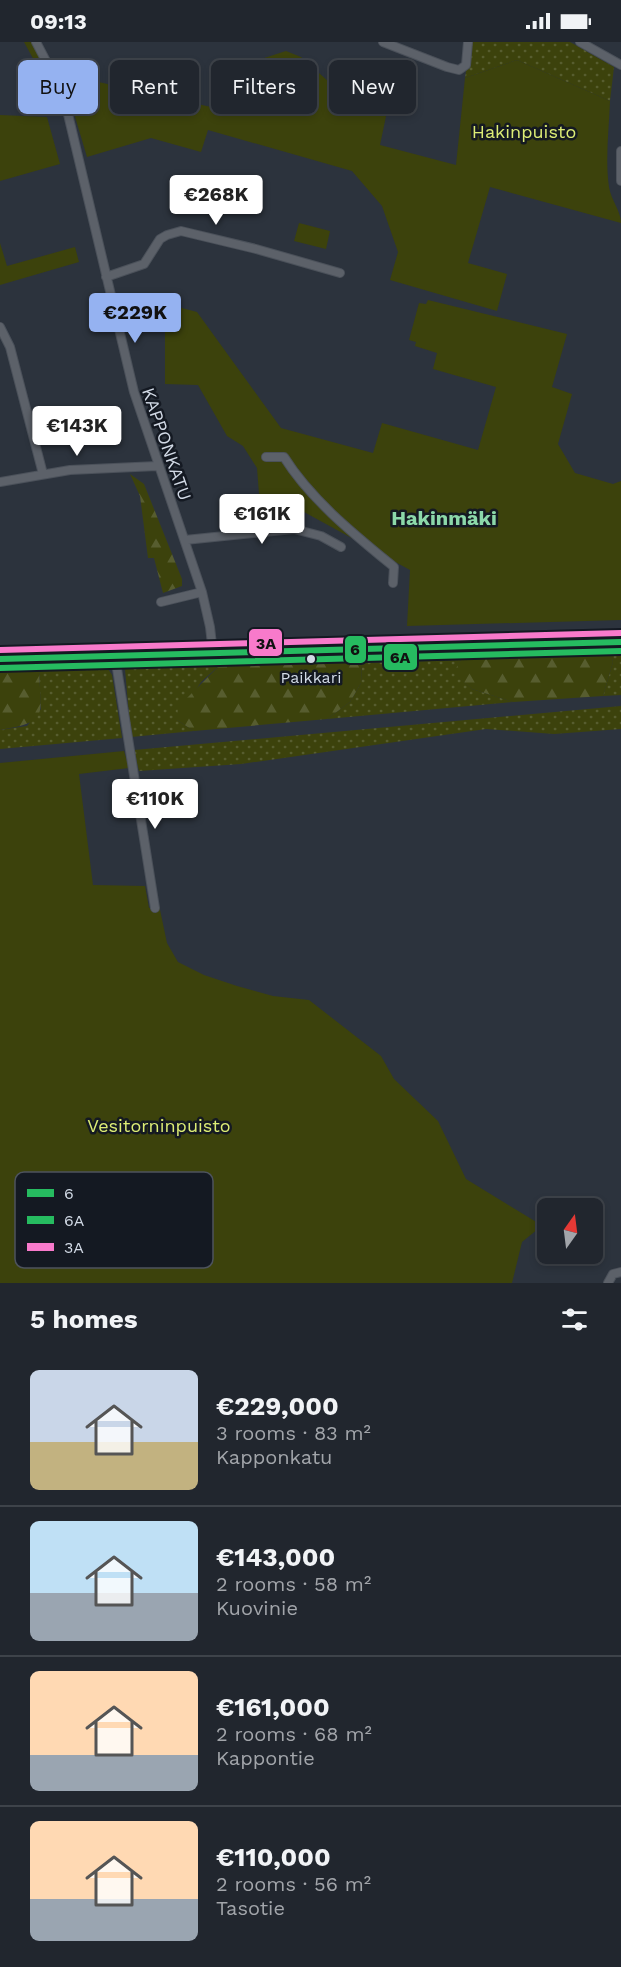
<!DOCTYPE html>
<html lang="en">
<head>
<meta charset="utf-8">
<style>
  body { margin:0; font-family:"Work Sans",sans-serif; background:#292e36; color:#f1f3f6; height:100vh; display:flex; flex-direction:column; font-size:22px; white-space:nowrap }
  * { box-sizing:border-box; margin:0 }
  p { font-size:20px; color:#a2a5aa }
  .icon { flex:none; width:33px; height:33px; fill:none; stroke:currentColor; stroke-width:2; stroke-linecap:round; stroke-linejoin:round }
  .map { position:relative; height:1241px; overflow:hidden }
  .sheet { display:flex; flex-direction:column; background:#21262e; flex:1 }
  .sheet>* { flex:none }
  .guide { position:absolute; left:18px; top:18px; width:585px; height:54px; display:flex; gap:12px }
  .needle { width:39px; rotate:14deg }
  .fabs { position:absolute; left:537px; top:1156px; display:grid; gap:12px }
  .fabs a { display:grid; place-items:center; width:66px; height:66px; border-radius:9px; background:#21262e; box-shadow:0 3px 9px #0003,0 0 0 2px #3e434a; font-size:30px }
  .price { position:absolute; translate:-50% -51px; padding:0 14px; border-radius:6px; background:#fff; color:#222; font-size:20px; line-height:39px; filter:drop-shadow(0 2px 3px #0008) }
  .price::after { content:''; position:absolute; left:50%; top:36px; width:18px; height:14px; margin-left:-9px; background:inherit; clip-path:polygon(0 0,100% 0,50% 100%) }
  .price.on { background:#95b2f1; color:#111 }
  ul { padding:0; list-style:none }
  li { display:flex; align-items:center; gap:18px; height:150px; padding:0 30px }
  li+li { border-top:2px solid #3e434a }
  li span { display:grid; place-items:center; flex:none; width:168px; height:120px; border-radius:9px; color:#555 }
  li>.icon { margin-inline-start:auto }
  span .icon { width:72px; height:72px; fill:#fffc; stroke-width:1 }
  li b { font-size:26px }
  h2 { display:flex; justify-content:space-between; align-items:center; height:72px; padding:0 30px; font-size:26px }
  .chip { padding:0 21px; border-radius:9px; background:#21262e; box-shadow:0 3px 9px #0003,0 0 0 2px #3e434a; font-size:21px; line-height:54px }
  .chip.on { background:#95b2f1; color:#111 }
  .status { display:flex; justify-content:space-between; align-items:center; height:42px; padding:0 30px; background:#21262e; direction:ltr }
  .status svg { height:16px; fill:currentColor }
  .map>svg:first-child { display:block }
  .grass { fill:url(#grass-dots) }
  .forest { fill:url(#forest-firs) }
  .green { fill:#3c420c }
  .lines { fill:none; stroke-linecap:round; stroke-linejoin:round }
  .street-casing { stroke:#4b515a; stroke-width:10 }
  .secondary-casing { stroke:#4b515a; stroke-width:14 }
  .street { stroke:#5c6169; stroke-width:8 }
  .secondary { stroke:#686972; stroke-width:10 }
  .bus-1-casing { stroke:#141922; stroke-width:10 }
  .bus-2-casing { stroke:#141922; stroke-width:10 }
  .bus-3-casing { stroke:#141922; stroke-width:10 }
  .bus-1 { stroke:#26bb60; stroke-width:6 }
  .bus-2 { stroke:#26bb60; stroke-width:6 }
  .bus-3 { stroke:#f87acb; stroke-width:6 }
  .bus-dot { fill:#d2dae6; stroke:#141922; stroke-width:2 }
  .labels { text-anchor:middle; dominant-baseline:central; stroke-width:5; stroke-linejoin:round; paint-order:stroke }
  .bus-label { font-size:16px; fill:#d2dae6; stroke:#141922 }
  .park-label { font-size:18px; fill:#dded75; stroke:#141922 }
  .street-label { font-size:18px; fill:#d2dae6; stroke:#141922 }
  .neighbourhood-label { font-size:20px; font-weight:bold; fill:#8cd8a9; stroke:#141922 }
  .key { fill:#141922; stroke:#4d535d; stroke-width:1.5 }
  .key-label { font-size:16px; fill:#d2dae6 }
  .line-badge { stroke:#141922; stroke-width:2 }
  .pale-badge-label { font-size:16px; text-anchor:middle; font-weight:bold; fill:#111 }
</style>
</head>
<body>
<div class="status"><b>09:13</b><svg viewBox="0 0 49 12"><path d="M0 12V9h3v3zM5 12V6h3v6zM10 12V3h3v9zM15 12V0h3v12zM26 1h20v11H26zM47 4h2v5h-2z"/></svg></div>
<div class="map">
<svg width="621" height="1241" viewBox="0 0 621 1241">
  <defs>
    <pattern id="grass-dots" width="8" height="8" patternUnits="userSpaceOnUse" patternTransform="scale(1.5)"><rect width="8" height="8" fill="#3c420c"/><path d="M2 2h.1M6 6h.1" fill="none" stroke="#575d2f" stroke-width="1.8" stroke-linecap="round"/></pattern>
    <pattern id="forest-firs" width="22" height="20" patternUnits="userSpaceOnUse" patternTransform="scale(1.5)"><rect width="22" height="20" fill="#3c420c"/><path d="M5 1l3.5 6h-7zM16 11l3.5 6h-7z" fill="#575d2f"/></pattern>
  </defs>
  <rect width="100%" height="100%" fill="#2c333d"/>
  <path class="grass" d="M471 0H570L614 25 610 59 517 18 465 36Z
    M610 609H621V653L603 654 613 620Z
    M461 618 454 631 472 647 513 660 327 677 350 660 361 641 362 621Z
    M221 622 201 640 177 678 194 689 131 695 125 627Z
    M108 627 112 633 122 696 0 707V688L27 684 41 667 39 629Z
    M621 664V687L554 692 486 687 241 722 139 729 134 708Z"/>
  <path class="forest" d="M130 432 144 442 182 537V544L163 551 154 516H148L140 454Z
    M610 609 613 620 603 654 513 660 472 647 453 631 461 618 483 612Z
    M347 619 362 621 361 641 350 660 327 677 194 689 177 678 178 665 221 622Z
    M0 628 39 629C41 674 49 680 0 688Z"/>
  <path class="green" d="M24 0H36L67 68 50 69 35 20Z
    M286 9 301 15 338 48 389 60 380 103 456 123 465 36 517 18 610 59C609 87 605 117 609 145 611 158 621 169 621 181L490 145 468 221 507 232 497 269 390 238 398 210 382 164 352 129 208 88 201 110 151 96 87 115 73 68 68 44 94 39 229 69 239 24Z
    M0 73 47 75 60 122 0 139Z
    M299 181 330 189 326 207 294 199Z
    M0 201 7 224 75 205 79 220 0 243Z
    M144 256 197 270 281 386 373 411 382 381 478 408 496 345 433 327 437 311 415 304 416 300 409 298 419 261 426 262 428 258 567 292 552 345 572 352 558 402 575 431 613 442 621 439V578L407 584 410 528 273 453 276 488 262 490 257 426 243 404 227 394 198 343 165 342V269Z
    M124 709 129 726 79 732 93 843 145 844 149 866 159 863 167 901 178 920 204 933 237 944 273 954 309 958 381 1014 394 1037 438 1079 466 1137 538 1181V1187L522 1200 512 1241H0V721Z"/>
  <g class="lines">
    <defs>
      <path id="street" d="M36 0 58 42 67 68 134 350 202 550 210 585 213 611
        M383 0 447 25 459 28 466 23 468 0
        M580 0 621 23
        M621 109V139
        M106 235 144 222 160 197 167 193 181 189 256 207 340 231
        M0 285 10 305 43 432
        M266 415H284C311 458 355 493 394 525L393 541
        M0 440 70 428 157 424
        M185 498 294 487 321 494 341 505
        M161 560 202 550
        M115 614 155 866
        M608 1241 613 1232 621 1230"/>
      <path id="secondary" d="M0 617 621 600"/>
    </defs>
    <use href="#street" class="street-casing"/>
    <use href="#secondary" class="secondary-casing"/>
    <use href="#street" class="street"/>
    <use href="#secondary" class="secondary"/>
    <defs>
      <path id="bus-1" d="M0 617 621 600"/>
      <path id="bus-2" d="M0 626 621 609"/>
      <path id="bus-3" d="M0 608 621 591"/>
    </defs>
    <use href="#bus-1" class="bus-1-casing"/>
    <use href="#bus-2" class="bus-2-casing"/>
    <use href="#bus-3" class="bus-3-casing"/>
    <use href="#bus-1" class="bus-1"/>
    <use href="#bus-2" class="bus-2"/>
    <use href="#bus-3" class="bus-3"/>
  </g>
  <circle class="bus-dot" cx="311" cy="617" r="5"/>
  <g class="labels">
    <g class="bus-label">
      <text x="311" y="635">Paikkari</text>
    </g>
    <g class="park-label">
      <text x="524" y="89">Hakinpuisto</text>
      <text x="159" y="1083">Vesitorninpuisto</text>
    </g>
    <g class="street-label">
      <text transform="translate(167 402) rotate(71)">KAPPONKATU</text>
    </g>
    <g class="neighbourhood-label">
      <text x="444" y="476">Hakinmäki</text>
    </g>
  </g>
  <rect x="15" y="1130" width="198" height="96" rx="9" class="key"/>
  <rect x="27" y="1147" width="27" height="8" fill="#26bb60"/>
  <rect x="27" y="1174" width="27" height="8" fill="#26bb60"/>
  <rect x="27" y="1201" width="27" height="8" fill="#f87acb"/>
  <g class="key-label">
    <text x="64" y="1157">6</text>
    <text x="64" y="1184">6A</text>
    <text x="64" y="1211">3A</text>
  </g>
  <g class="line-badge">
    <rect x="248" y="586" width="35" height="29" rx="6" fill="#f87acb"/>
    <rect x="344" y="593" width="23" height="29" rx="6" fill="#26bb60"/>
    <rect x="383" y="601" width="35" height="28" rx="6" fill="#26bb60"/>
  </g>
  <g class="pale-badge-label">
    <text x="266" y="607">3A</text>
    <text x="355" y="613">6</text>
    <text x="400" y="621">6A</text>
  </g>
</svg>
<div class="fabs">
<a><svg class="needle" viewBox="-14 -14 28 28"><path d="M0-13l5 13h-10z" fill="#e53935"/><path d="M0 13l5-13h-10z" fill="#a2a5aa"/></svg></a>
</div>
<b class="price" style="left:216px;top:184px">€268K</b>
<b class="price on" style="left:135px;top:302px">€229K</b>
<b class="price" style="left:77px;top:415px">€143K</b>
<b class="price" style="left:262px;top:503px">€161K</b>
<b class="price" style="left:155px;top:788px">€110K</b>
<div class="guide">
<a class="chip on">Buy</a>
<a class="chip">Rent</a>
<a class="chip">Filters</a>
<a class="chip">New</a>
</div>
</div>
<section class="sheet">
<h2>5 homes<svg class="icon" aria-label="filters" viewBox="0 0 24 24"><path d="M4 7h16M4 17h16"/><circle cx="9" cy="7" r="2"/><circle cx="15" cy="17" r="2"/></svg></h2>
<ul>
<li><span style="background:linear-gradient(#c9d6e8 60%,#c2b280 0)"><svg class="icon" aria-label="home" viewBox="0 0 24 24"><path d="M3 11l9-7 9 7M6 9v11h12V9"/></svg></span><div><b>€229,000</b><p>3 rooms · 83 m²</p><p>Kapponkatu</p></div></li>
<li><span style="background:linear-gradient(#bfe0f5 60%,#9aa5b1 0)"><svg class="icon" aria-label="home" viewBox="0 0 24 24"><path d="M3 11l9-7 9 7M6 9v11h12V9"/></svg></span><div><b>€143,000</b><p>2 rooms · 58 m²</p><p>Kuovinie</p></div></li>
<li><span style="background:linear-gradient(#ffd9b3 70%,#9aa5b1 0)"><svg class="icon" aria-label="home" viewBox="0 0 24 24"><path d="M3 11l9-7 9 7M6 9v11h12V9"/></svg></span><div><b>€161,000</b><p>2 rooms · 68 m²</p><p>Kappontie</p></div></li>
<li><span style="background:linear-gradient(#ffd9b3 65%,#9aa5b1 0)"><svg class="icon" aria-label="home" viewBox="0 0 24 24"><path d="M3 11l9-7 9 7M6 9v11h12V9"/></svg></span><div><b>€110,000</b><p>2 rooms · 56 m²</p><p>Tasotie</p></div></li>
</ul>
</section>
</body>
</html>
